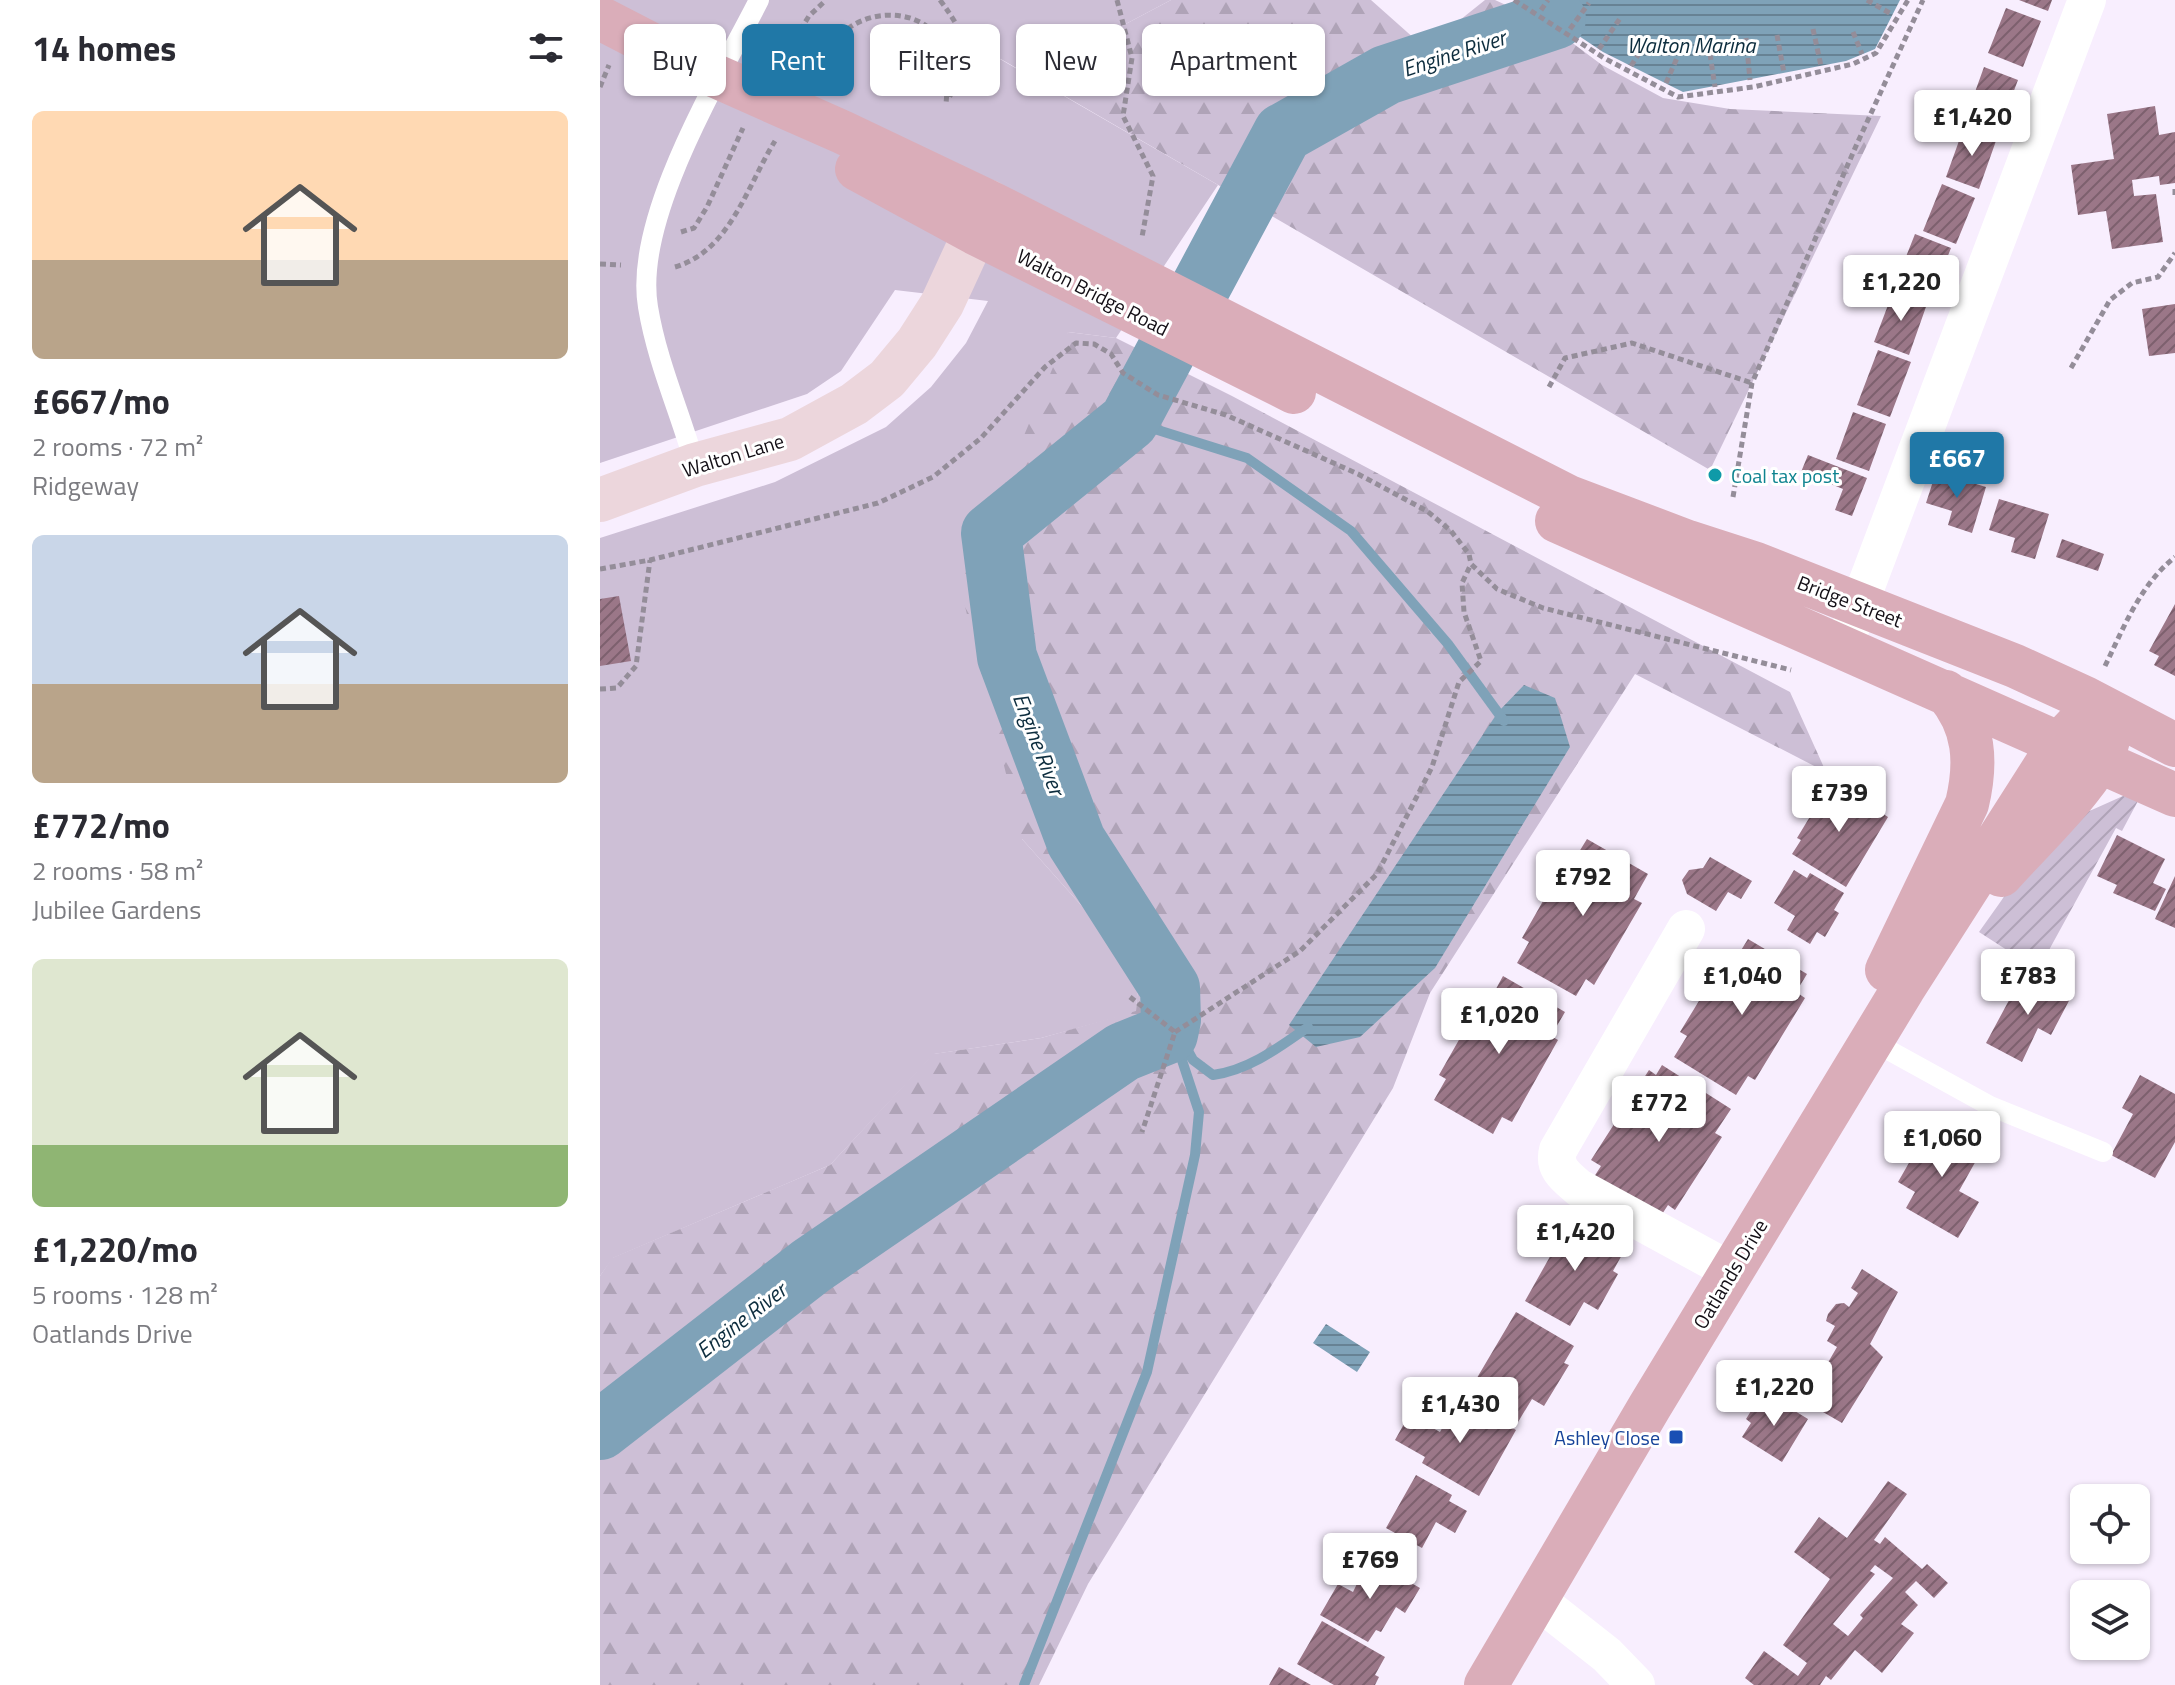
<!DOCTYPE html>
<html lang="en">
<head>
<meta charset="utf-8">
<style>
  body { margin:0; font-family:"Titillium Web",sans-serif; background:#f7f7f7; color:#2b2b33; height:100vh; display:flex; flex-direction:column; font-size:30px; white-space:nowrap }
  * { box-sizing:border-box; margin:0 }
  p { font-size:26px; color:#7c7c81 }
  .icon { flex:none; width:44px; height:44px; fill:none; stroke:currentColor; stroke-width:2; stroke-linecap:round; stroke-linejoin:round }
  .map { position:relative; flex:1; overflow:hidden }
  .panel { display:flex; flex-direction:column; background:#fff; width:600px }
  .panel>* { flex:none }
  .hud { position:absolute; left:24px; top:24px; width:760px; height:72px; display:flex; gap:16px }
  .controls { position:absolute; left:1470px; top:1484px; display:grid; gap:16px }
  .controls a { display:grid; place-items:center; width:80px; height:80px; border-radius:12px; background:#fff; box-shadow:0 2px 6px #0004; font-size:40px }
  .price { position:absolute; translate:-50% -68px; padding:0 18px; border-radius:8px; background:#fff; color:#222; font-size:26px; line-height:52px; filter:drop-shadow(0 2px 4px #0008) }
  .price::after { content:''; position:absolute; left:50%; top:48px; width:24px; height:18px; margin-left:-12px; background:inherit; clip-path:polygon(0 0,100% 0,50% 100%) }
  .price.on { background:#2078a7; color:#fff }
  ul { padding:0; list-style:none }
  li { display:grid; align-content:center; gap:16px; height:424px; padding:0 32px }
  li span { display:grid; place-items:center; height:248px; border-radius:12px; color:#555 }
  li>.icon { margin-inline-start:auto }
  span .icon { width:144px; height:144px; fill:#fffc; stroke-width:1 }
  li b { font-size:34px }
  h2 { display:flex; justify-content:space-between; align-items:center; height:96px; padding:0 32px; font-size:34px }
  .tag { padding:0 28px; border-radius:12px; background:#fff; box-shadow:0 2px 6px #0004; font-size:28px; line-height:72px }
  .tag.on { background:#2078a7; color:#fff }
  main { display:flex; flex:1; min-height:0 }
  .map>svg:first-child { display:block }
  .green { fill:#cdbfd6 }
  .forest { fill:url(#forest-firs) }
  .garden { fill:url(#garden-furrows) }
  .water { fill:url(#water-rules) }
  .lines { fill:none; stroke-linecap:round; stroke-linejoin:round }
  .stream { stroke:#7fa2b8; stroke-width:10 }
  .river { stroke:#7fa2b8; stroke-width:60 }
  .building { fill:url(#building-hatch); fill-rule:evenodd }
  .path { stroke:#948d99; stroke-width:5; stroke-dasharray:6 4; stroke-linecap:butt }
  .lane { stroke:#fff; stroke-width:20 }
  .street { stroke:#fff; stroke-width:38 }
  .secondary { stroke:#ecd6dc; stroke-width:44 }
  .primary { stroke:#daadb9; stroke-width:44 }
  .culture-dot { fill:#0f9aa8; stroke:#fff; stroke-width:3 }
  .transit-dot { fill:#1a4fb4; stroke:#fff; stroke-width:3 }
  .labels { text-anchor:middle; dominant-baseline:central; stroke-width:6; stroke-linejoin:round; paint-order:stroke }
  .street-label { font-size:20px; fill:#120e15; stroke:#fff }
  .culture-label { font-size:20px; fill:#0d838f; stroke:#fff; text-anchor:start }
  .transit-label { font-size:20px; fill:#164399; stroke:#fff; text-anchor:end }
  .water-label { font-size:22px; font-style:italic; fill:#0d2d3e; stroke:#fff }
</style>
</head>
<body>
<main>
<section class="panel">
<h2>14 homes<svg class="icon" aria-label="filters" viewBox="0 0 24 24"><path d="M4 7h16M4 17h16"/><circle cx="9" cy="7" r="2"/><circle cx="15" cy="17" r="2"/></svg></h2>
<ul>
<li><span style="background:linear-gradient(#ffd9b3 60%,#b9a48a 0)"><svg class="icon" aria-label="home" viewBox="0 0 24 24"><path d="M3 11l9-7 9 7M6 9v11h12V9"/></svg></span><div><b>£667/mo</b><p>2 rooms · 72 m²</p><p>Ridgeway</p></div></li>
<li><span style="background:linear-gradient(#c9d6e8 60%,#b9a48a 0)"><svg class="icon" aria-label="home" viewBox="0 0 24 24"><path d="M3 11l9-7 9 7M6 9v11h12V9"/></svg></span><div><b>£772/mo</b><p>2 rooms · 58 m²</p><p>Jubilee Gardens</p></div></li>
<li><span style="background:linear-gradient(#dfe7d0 75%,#8fb573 0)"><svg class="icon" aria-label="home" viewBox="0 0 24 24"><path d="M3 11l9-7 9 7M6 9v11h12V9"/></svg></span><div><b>£1,220/mo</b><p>5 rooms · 128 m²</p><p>Oatlands Drive</p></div></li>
</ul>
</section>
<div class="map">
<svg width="1575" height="1685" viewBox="0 0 1575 1685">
  <defs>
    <pattern id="forest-firs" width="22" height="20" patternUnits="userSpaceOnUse" patternTransform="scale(2)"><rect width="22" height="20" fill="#cdbfd6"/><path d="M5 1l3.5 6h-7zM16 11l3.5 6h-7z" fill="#afa3b7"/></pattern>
    <pattern id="garden-furrows" width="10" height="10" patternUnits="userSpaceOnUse" patternTransform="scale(2)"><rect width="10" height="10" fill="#cdbfd6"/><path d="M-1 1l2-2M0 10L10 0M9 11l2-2" fill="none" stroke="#afa3b7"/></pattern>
    <pattern id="water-rules" width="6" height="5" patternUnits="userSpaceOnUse" patternTransform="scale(2)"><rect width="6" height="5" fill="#7fa2b8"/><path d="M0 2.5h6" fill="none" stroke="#678294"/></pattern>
    <pattern id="building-hatch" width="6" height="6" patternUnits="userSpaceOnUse" patternTransform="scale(2)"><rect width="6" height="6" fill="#9b7788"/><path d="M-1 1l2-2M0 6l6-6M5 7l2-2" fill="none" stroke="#7d606e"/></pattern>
  </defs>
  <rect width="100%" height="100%" fill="#f8eefe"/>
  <path class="green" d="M0 0H571L503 36 400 59 618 185 516 338 468 332 422 839 539 970 536 1012 441 1038 334 1054 230 1165 13 1258 0 1276V538L175 482 286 427 331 387 366 343 388 301 295 290 241 371 207 394 0 463Z"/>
  <path class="forest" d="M571 0H771L825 48 885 0H895L947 24 1002 65 1063 98 1130 109 1281 116 1110 470 399 58 503 36Z
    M468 332 516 338 632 396 1190 692 1226 772 1035 674 830 993 793 1088 488 1584 439 1685H0V1276L12 1258 230 1165 333 1054 441 1038 536 1011 539 970 422 839 360 586Z"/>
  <path class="garden" d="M1523 796 1539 799 1522 831 1516 828 1438 970 1379 932 1411 887 1485 813Z"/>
  <path class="water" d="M925 0H1300L1275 49 1246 61 1083 92 1003 52Z
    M924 685 955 698 970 747 835 968 760 1037 716 1047 689 1025 898 712Z
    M726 1324 770 1352 757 1372 713 1343Z"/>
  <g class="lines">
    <path class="stream" d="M529 421 647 458 751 531 848 644 904 721
      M571 1020 593 1060 613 1075C649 1070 678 1048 708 1027
      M424 1685 547 1372 595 1155 599 1112 575 1039 568 1034"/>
    <path class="river" d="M0 1430 211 1266 523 1052 568 1034 571 1020 570 988 476 841 407 657 391 533 529 421 683 133 786 75 956 19"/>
  </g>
  <path class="building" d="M1419 0H1452L1448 11Z
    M1406 8 1441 21 1423 67 1388 53Z
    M1384 67 1418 80 1399 130 1366 117Z
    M1555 106 1559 135 1575 132V183L1560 185 1559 176 1532 180 1534 196 1556 194 1563 242 1512 249 1506 211 1478 215 1471 165 1514 159 1507 114Z
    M1364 127 1397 138 1379 189 1346 177Z
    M1342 184 1375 198 1356 244 1323 231Z
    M1315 234 1351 248 1332 296 1296 282Z
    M1293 292 1327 304 1309 355 1274 342Z
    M1575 304V353L1549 356 1542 309Z
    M1278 350 1311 362 1290 417 1257 405Z
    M1253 412 1286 424 1269 471 1236 459Z
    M1208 455 1267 478 1252 516 1235 510 1243 489 1201 472Z
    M1336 472 1386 487 1372 533 1348 525 1352 511 1326 503Z
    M1399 499 1449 514 1435 559 1411 552 1415 538 1389 530Z
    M1462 539 1504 554 1498 571 1456 557Z
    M19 596 31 661 0 666V599Z
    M1575 604V676L1554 665 1559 656 1549 651Z
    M1231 782 1288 817 1246 887 1192 854 1201 840 1197 838Z
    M1517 835 1565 859 1553 883 1566 889 1555 911 1513 893 1517 885 1497 876Z
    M987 839 1048 874 1034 899 1042 903 994 985 986 979 976 996 917 963 929 942 922 938 968 857 974 860Z
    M1110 857 1152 881 1141 899 1128 892 1116 911 1087 894 1082 880 1089 870 1103 868Z
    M1194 870 1207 878 1210 873 1244 893 1234 910 1239 913 1225 937 1217 932 1210 944 1187 930 1195 916 1174 903Z
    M1575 876V928L1555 919Z
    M1148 939 1207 974 1196 992 1205 998 1155 1080 1148 1076 1136 1095 1074 1057 1087 1036 1080 1032 1127 955 1135 960Z
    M1432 975 1472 995 1451 1035 1438 1028 1422 1062 1386 1043 1414 991 1422 995Z
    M903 976 965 1012 951 1036 958 1040 912 1122 902 1117 893 1134 834 1100 846 1079 839 1075 885 994 891 998Z
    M1062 1065 1131 1109 1115 1133 1122 1137 1075 1210 1068 1205 1055 1225 990 1183 1001 1166 991 1160 1049 1070 1056 1075Z
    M1540 1075 1575 1094V1142L1555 1178 1511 1155 1533 1114 1522 1108Z
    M1333 1121 1382 1150 1359 1191 1379 1202 1358 1238 1306 1208 1315 1192 1298 1182Z
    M959 1215 1023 1253 1013 1271 1018 1274 998 1310 984 1302 970 1326 925 1301 952 1253 958 1256 965 1243 946 1233Z
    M1262 1269 1298 1292 1270 1344 1283 1357 1242 1423 1183 1389 1198 1365 1219 1378 1237 1347 1227 1341 1235 1326 1226 1321 1228 1314 1236 1304 1244 1303 1249 1307 1258 1293 1251 1288Z
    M916 1312 974 1346 964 1363 969 1365 944 1406 932 1399 918 1422 868 1393Z
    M1170 1396 1208 1419 1182 1462 1142 1437 1151 1423 1146 1419 1156 1403 1163 1408Z
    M859 1397 916 1430 879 1496 822 1463 825 1457 795 1440 809 1415 840 1432Z
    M816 1475 852 1495 849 1501 867 1511 855 1533 836 1522 822 1548 786 1528Z
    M1288 1481 1307 1494 1274 1540 1280 1544 1285 1537 1322 1569 1327 1564 1348 1583 1334 1598 1316 1581 1305 1592 1318 1605 1301 1624 1314 1633 1282 1673 1255 1650 1231 1680 1226 1676 1220 1685H1154L1145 1678 1164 1651 1198 1676 1207 1663 1183 1645 1230 1579 1194 1552 1219 1517 1247 1538ZM1275 1565 1293 1578 1260 1615 1263 1618 1248 1636 1233 1624 1275 1574 1270 1571Z
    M769 1559 820 1588 805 1613 796 1607 781 1632 776 1630 768 1642 720 1615 738 1584 753 1592Z
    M722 1621 785 1657 775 1675 779 1677 775 1685H734L697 1664Z
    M679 1667 711 1685H669Z"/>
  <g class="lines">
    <path class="path" d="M340 0C371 42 371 54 348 100
      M517 0 532 58 523 116 553 176 542 237
      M914 0 1004 58 1078 97 1153 87 1253 64 1276 53 1308 0
      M1267 0 1293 15
      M941 10 948 0
      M970 29 989 3
      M1213 29 1221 66
      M1253 32 1262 54
      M1177 35 1184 73
      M1146 38 1150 80
      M999 49 1021 17
      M1110 54 1115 87
      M179 64 209 16 226 0
      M1031 66 1049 38
      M214 78C222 65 229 47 240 36 266 7 323 7 342 44 351 62 347 86 346 105
      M1066 83 1081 49
      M0 87 9 65
      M1575 189V196
      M81 232 94 228 107 207 143 128
      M0 264 21 265
      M75 267C130 251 147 186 175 141
      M1471 368 1510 300 1532 283 1558 277 1575 253
      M949 387 965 358 1032 343 1152 383
      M1133 497 1152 383 1256 146 1323 0
      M0 569 50 560 278 503 333 477 381 438 445 367 476 343 494 344 511 354 523 373 558 395 626 415 758 474 827 511 851 531 869 554 871 564 897 589 943 608 1191 670
      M1505 666C1524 627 1540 585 1575 557
      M0 689 17 688 36 666 50 560
      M530 997 575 1032 542 1132
      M575 1032 700 951 777 874 832 767 859 682 881 661 864 612 862 583 871 564"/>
    <path class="lane" d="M95 465C80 412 57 362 48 307 33 218 119 79 159 0
      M1272 1041 1390 1106 1503 1152"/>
    <path class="street" d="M1248 634 1487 0
      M1086 929 958 1150C953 1168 966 1177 979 1188L1131 1271
      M936 1599 1007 1655 1036 1685"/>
    <path class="secondary" d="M0 500 95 465 190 439 254 404 287 379 317 343 342 304 389 202"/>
    <path class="primary" d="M0 18 93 66 242 132 389 202 969 497 1088 542 1156 564 1415 666 1485 698 1575 745
      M257 169 375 233 694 392
      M957 521 1575 795
      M1401 875C1428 844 1505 773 1509 735
      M1287 970 1367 804C1377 762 1375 726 1346 692
      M886 1685 1050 1406 1303 989 1460 743 1478 724"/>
  </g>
  <circle class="culture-dot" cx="1115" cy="475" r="8"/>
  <rect class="transit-dot" x="1068" y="1429" width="16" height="16" rx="4"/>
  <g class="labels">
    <g class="street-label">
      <text transform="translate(493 292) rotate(27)">Walton Bridge Road</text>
      <text transform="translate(133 455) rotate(-17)">Walton Lane</text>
      <text transform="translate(1250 601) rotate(21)">Bridge Street</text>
      <text transform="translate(1130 1274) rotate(-59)">Oatlands Drive</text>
    </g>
    <g class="culture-label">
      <text x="1131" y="475">Coal tax post</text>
    </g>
    <g class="transit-label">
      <text x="1060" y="1437">Ashley Close</text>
    </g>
    <g class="water-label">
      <text x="1091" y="45">Walton Marina</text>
      <text transform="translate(854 53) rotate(-18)">Engine River</text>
      <text transform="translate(439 744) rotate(69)">Engine River</text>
      <text transform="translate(141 1320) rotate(-38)">Engine River</text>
    </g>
  </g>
</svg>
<div class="controls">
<a><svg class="icon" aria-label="locate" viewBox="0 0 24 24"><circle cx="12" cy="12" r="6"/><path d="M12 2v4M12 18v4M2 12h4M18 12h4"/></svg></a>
<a><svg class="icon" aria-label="layers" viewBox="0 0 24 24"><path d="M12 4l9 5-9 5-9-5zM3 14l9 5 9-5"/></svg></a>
</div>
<b class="price" style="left:1372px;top:158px">£1,420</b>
<b class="price" style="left:1301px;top:323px">£1,220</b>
<b class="price on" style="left:1357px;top:500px">£667</b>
<b class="price" style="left:1239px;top:834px">£739</b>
<b class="price" style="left:983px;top:918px">£792</b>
<b class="price" style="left:1142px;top:1017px">£1,040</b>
<b class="price" style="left:1428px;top:1017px">£783</b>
<b class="price" style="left:899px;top:1056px">£1,020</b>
<b class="price" style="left:1059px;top:1144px">£772</b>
<b class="price" style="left:1342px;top:1179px">£1,060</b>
<b class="price" style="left:975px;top:1273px">£1,420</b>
<b class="price" style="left:1174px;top:1428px">£1,220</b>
<b class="price" style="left:860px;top:1445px">£1,430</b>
<b class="price" style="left:770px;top:1601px">£769</b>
<div class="hud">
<a class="tag">Buy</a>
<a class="tag on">Rent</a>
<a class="tag">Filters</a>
<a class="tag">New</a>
<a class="tag">Apartment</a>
</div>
</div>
</main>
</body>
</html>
